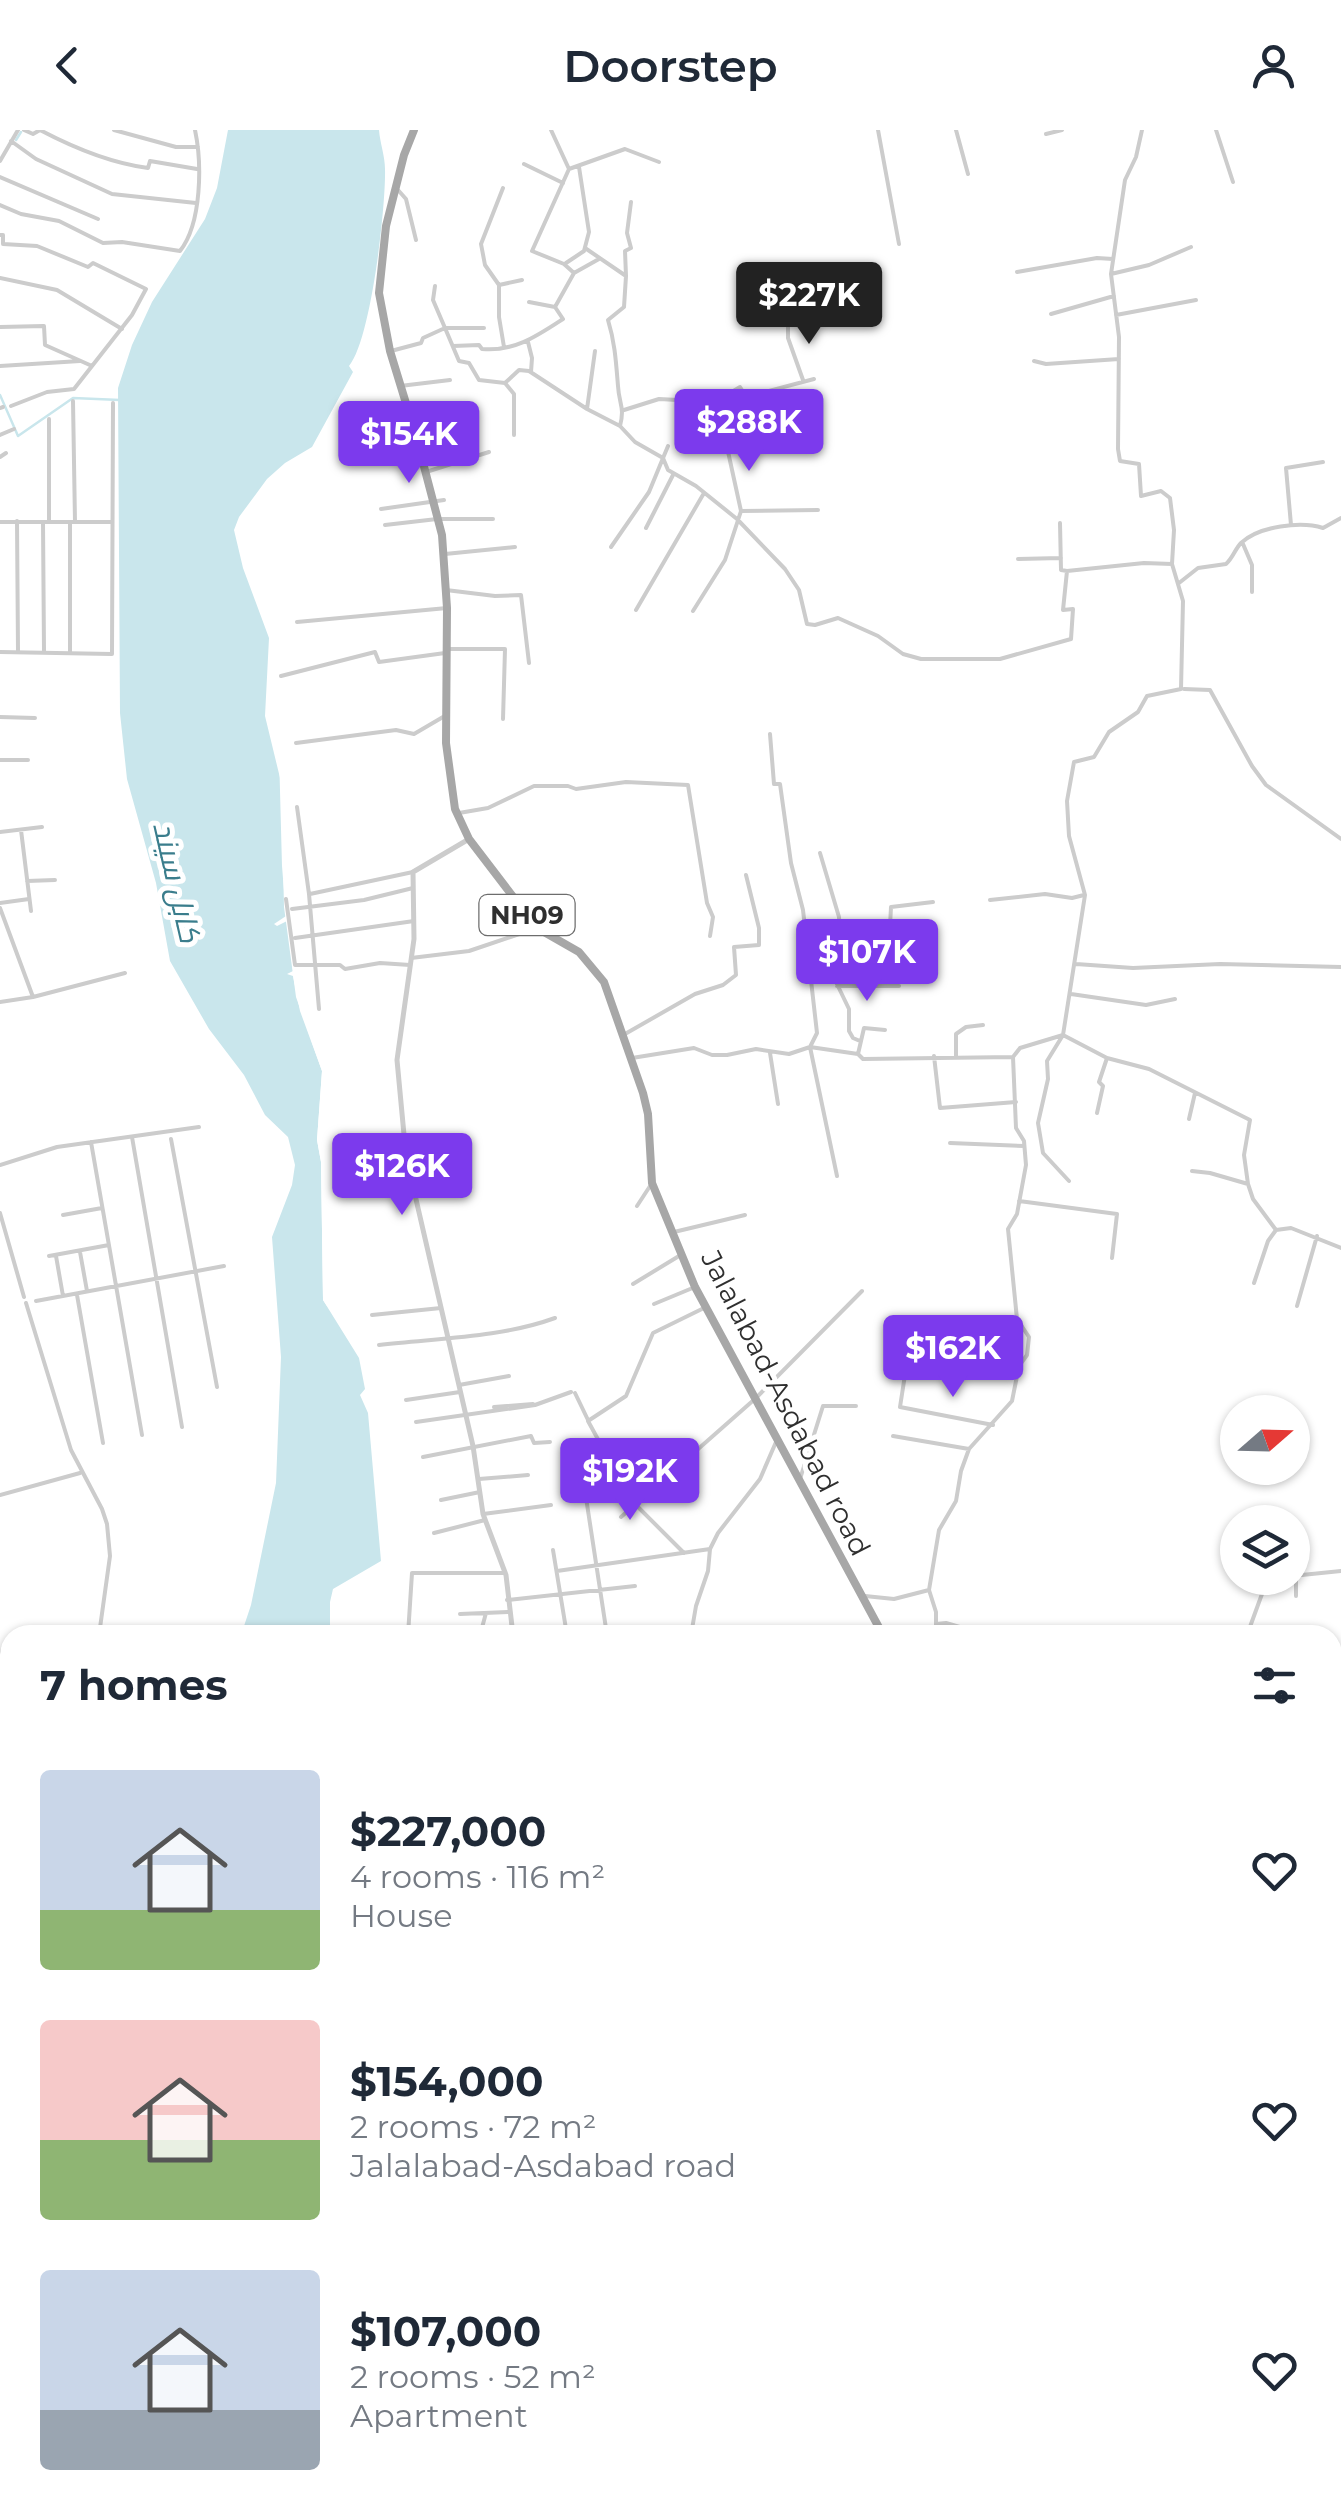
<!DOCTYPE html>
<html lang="en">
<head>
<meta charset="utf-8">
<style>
  body { margin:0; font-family:Montserrat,Cairo,sans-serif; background:#f2f2f3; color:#1f2937; height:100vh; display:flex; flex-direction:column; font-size:38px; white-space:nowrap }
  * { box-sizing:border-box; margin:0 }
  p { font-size:32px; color:#747a83 }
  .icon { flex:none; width:55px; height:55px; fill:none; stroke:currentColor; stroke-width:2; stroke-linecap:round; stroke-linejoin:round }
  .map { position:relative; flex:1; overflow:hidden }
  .drawer { position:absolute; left:0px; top:1495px; width:1342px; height:892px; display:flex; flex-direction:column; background:#fff; border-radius:30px 30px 0 0; box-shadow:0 2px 8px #0004 }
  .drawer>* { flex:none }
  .needle { width:65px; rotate:70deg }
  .tools { position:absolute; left:1220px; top:1265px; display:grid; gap:20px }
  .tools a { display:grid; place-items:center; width:90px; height:90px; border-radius:50%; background:#fff; box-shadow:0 2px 8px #0004; font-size:50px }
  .price { position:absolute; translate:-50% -85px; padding:0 22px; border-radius:10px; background:#7c3aed; color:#fff; font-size:32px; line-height:65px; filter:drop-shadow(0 2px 5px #0008) }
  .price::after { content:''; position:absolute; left:50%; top:60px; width:30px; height:22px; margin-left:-15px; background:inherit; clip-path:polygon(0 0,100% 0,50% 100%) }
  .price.on { background:#222; color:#fff }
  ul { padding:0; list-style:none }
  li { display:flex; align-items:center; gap:30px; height:250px; padding:0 40px }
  li span { display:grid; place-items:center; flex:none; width:280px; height:200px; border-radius:10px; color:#555 }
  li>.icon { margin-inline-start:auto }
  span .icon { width:120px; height:120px; fill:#fffc; stroke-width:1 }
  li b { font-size:42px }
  h2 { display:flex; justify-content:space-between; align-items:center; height:120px; padding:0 40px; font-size:42px }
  header { display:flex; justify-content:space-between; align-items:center; height:130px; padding:0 40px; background:#fff; font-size:45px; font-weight:600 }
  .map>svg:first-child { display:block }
  .green { fill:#e9ecdd }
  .water { fill:#c9e6ec }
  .pier { fill:#fff }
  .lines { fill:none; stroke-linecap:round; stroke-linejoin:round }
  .stream { stroke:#c9e6ec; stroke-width:2.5 }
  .minor { stroke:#ccc; stroke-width:4 }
  .tertiary { stroke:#ccc; stroke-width:5 }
  .primary { stroke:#a7a7a7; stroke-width:8 }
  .labels { text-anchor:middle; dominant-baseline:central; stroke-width:10; stroke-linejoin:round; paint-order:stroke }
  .shield { fill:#fff; stroke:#6d6d6d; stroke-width:2.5 }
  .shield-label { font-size:25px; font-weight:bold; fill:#2f2f2f }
  .street-label { font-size:28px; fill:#2f2f2f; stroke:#fff }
  .water-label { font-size:30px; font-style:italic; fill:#3a7d8c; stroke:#fff }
</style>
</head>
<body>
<header><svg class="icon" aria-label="back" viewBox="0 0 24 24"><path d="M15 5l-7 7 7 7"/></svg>Doorstep<svg class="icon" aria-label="person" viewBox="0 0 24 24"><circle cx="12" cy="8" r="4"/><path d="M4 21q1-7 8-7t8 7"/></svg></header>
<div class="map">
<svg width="1341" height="2386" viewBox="0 0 1341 2386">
  <rect width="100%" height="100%" fill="#fff"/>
  <path class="green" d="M0 1711 10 1713V1990L0 2020Z"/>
  <path class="water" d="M228 0H379C380 13 385 26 385 39 386 77 371 210 349 236L353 242 312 317 285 333 267 349 239 387 234 400 243 438 269 508 265 586 281 652 284 777 296 867 322 941 317 1010 321 1032 323 1170 359 1228 365 1259 360 1265 368 1283 381 1431 333 1459 330 1472V1505H241L251 1475 276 1353 281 1227 272 1107 292 1055 295 1035 288 1007 265 985 244 945 209 899 170 831 156 753 127 649 120 583 118 258 132 215 152 172 205 89 217 58Z
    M10 2100V2378H119L115 2386H0V2114Z"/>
  <path class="pier" d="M279 623 283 654 285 763 297 851 304 883 326 938 322 1001 326 1062 327 1176 323 1170 321 1032 317 1010 322 941 300 881 293 846 287 844 293 841 287 791 277 796 274 794 286 786 282 736Z"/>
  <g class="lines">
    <path class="stream" d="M16 10 21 2
      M0 265 18 306 73 268 120 270"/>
    <path class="minor" d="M24 0 33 4 40 0
      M40 0C74 18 110 33 148 38L150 31 197 39
      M114 0 176 17H198
      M551 0 569 39 625 19 659 32
      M878 0 899 114
      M956 0 968 44
      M1216 0 1233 52
      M1046 4 1062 0
      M11 11 36 29 112 64 196 73
      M0 31 18 0
      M524 34 563 53
      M0 47 98 89
      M503 58 481 114 485 135 499 155V187L504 217
      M398 60 406 69 416 110
      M0 75 21 84 59 91 103 113 122 112 180 121C202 93 202 33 195 0
      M0 105H3V114L37 116 88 137 93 133 146 159 132 185 74 259 47 262 11 276
      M585 118 626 146 624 177 608 190C615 213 616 232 618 256 619 274 625 277 620 296
      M566 133 584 121 589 102 579 37H576
      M1017 142 1097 128 1113 129
      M574 143 599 129
      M1111 144 1149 135 1191 117
      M626 146 625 121 631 118 627 103 631 72
      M0 148 57 160 122 199
      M499 155 522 150
      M435 156 433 170 445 198H484
      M529 172 555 177
      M792 179 788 184V208L803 250
      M1051 184 1114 166
      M1116 185 1196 170
      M0 197 44 196 45 215 92 236
      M528 212 532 228 531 242
      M453 216 479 215 482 219C514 222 537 206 563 189L555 177 574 143 564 134 532 121 569 39
      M391 221 421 213 423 208 445 198 459 231 469 233 479 250 505 253 519 240 529 241 587 279 620 296 635 312 663 328 668 340 696 356 737 389 785 439 799 460 807 494 815 495 838 488 878 506 903 524 921 529H1000L1071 509 1073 479 1063 480 1067 441 1144 433 1172 434
      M1034 231 1046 234 1119 229
      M0 236 80 231
      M505 253 514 264V305
      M400 256 450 250
      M73 271 75 392
      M0 278 3 277
      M587 279 595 221
      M624 280 659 269 715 272 740 257 746 267 814 249
      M49 289V390
      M0 305 14 299
      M727 317 741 381
      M0 327 6 323
      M426 342 489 322
      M381 379 444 370
      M17 391 18 522
      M0 392H112
      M43 392 44 522
      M70 392V522
      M1060 393 1061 440 1067 441
      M385 395 437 389H493
      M1291 395 1286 338 1323 332
      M646 398 673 345
      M1243 414 1252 435V462
      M611 417 649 362 668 316
      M445 424 515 417
      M1018 429 1061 428
      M1179 453 1198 438 1226 434C1233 428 1235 419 1241 413 1259 396 1301 391 1323 398L1341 388
      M446 460 495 466 521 465 529 533
      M636 480 704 363
      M693 481 725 430 741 381 818 380
      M297 492 447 478
      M450 519H505L503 589
      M0 522 112 524 113 273
      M281 546 375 522 379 532 445 523
      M1184 559 1210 560 1252 636 1266 655 1341 709
      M0 587 35 588
      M770 604 774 654H780L791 733 803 780 817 903 810 917 837 1046
      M296 613 396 600 414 604 443 587
      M0 630H28
      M297 677 309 764 319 879
      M459 683 488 678 534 656H568L576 659 626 652 688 655 707 773 713 787 710 806
      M21 700 31 781
      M0 702 42 697
      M820 723 839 787 840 808 836 820 835 850 849 879V901L853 908 860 911
      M27 751 55 750
      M310 764 413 742
      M286 769 295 835H340L345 839 380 833 410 835
      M990 770 1045 764 1072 768 1084 765
      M0 773 29 769
      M0 778 33 867
      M292 779 364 770 413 758
      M295 808 414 791
      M836 820 889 815 891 777 933 772
      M411 828 469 821 537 798
      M1076 834 1133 838 1220 834 1341 837
      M837 856H899
      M1071 864 1146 875 1175 869
      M0 872 33 867 125 843
      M625 904 695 864 723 855 736 845 734 817 759 815V798L746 745
      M1063 905 1107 928 1149 939 1250 990 1244 1025 1248 1054 1253 1069 1276 1100 1291 1098 1341 1118
      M770 923 778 974
      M858 924 864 898 885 900
      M934 926 940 978 1016 972
      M956 927V904L966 897 983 895
      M632 928 694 918 712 925H727L756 919 789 924 810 917 858 924 863 929 1013 927 1020 918 1063 905
      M1097 983 1103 956 1099 952 1107 928
      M1189 989 1195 963
      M132 1007 182 1297
      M171 1009 217 1257
      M91 1012 142 1305
      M950 1013 1024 1016
      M0 1035 57 1017 199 997
      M1192 1041 1210 1043 1248 1054
      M1069 1051 1043 1023 1038 993 1048 949 1047 931 1063 905 1085 765 1069 706 1067 671 1074 632 1094 627 1109 602 1138 582 1147 566 1181 559 1183 471 1172 434 1174 400 1170 368 1161 361 1141 366 1139 334 1120 331 1118 319 1119 207 1111 144 1125 50 1136 27 1142 0
      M1019 1071 1117 1084 1112 1128
      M637 1076 652 1053
      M0 1083 24 1167
      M63 1085 102 1078
      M674 1102 745 1085
      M80 1122 87 1161
      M49 1126 109 1115
      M56 1126 63 1166
      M1254 1153 1268 1111 1276 1100
      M633 1154 679 1126
      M77 1165 103 1313
      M36 1171 224 1136
      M26 1173 71 1320 102 1379 107 1394 110 1426 99 1505
      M654 1174 695 1157
      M1297 1176 1317 1106
      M372 1185 441 1178
      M379 1215C437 1208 500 1208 555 1188
      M909 1219 900 1277 993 1295
      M459 1255 509 1246
      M575 1263 588 1290
      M406 1270 460 1262
      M494 1277 533 1274
      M416 1292 535 1275 571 1262
      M893 1306 969 1319
      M423 1327 531 1306 534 1313 550 1312
      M599 1338 684 1423
      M479 1349 528 1345
      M800 1349 823 1276H856
      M0 1365 80 1343
      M441 1370 480 1362
      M483 1384 551 1375
      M621 1387 756 1268 862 1161
      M434 1403 485 1390
      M553 1420 567 1505
      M557 1441 710 1419
      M1292 1446 1341 1441
      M1249 1450 1266 1453 1283 1448
      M865 1466 894 1469 929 1460
      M1296 1466V1445
      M507 1470 635 1456
      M460 1484 508 1482
      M936 1494 946 1493 970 1500
      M408 1505 412 1443H505
      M480 1505 486 1483
      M607 1505 585 1361 606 1324 588 1291 626 1266 653 1203 706 1177
      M691 1505 696 1476 708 1441 710 1419 718 1403 760 1349 776 1312
      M927 1505 936 1499V1482L929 1460 939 1400 956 1371 961 1341 969 1319 1012 1271 1019 1236 1027 1225 1029 1207 1017 1189 1008 1099 1017 1084 1026 1035 1024 1011 1016 998 1013 927
      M1247 1505 1266 1453
      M0 1529 3 1518
      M0 1559 10 1562
      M1332 1577 1341 1561
      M0 1674 10 1645
      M0 1715 10 1716
      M1332 1753 1341 1750
      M0 1755H10
      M0 1795 10 1796
      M0 1837H10
      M1332 2231 1341 2233
      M630 2378 631 2386
      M399 2382 463 2386
      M514 2386 515 2378"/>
    <path class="tertiary" d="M469 709 413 742 414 809 397 930 406 1026 473 1316 483 1384 506 1445 513 1505
      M1332 1840 1341 1839
      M1287 2378 1291 2386
      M400 2386 401 2378"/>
    <path class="primary" d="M414 0 404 25 386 96 379 163 390 221 416 306 442 405 447 478 446 613 455 679 469 709 537 798 579 822 604 852 643 963 648 984 652 1053 695 1157 883 1505
      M1332 1920 1341 1928"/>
  </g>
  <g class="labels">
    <rect class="shield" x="479.5" y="765" width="95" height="40" rx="8"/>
    <g class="shield-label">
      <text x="527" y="785">NH09</text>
    </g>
    <g class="street-label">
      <text transform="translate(786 1273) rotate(63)">Jalalabad-Asdabad road</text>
    </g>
    <g class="water-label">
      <text transform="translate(177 752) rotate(77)">کابل سيند</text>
    </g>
  </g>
</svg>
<div class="tools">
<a><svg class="needle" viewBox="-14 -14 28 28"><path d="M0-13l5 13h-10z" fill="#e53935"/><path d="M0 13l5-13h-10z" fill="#747a83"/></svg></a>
<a><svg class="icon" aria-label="layers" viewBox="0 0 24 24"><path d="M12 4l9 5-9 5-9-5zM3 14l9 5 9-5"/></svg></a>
</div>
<b class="price on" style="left:809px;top:217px">$227K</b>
<b class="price" style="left:749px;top:344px">$288K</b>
<b class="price" style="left:409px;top:356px">$154K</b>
<b class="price" style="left:867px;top:874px">$107K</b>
<b class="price" style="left:402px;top:1088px">$126K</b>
<b class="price" style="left:953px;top:1270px">$162K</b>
<b class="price" style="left:630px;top:1393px">$192K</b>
<section class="drawer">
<h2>7 homes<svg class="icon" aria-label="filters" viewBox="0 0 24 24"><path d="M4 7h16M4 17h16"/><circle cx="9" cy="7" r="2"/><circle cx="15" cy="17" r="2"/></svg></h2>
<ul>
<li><span style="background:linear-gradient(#c9d6e8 70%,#8fb573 0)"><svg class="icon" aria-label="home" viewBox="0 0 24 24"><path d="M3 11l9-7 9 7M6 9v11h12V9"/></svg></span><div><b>$227,000</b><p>4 rooms · 116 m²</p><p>House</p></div><svg class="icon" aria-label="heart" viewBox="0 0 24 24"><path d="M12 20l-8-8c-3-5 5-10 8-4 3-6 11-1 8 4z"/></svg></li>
<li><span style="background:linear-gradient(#f6c9c9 60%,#8fb573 0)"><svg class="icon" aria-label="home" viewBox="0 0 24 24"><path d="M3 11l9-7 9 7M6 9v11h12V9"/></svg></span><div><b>$154,000</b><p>2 rooms · 72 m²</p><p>Jalalabad-Asdabad road</p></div><svg class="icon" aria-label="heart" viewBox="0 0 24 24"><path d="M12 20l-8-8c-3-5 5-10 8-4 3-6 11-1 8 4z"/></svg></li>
<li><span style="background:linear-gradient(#c9d6e8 70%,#9aa5b1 0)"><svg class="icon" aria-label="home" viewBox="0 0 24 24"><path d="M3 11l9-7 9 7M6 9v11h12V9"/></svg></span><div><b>$107,000</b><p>2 rooms · 52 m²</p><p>Apartment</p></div><svg class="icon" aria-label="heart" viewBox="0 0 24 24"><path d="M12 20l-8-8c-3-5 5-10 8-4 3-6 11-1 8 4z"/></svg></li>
</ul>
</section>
</div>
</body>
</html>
